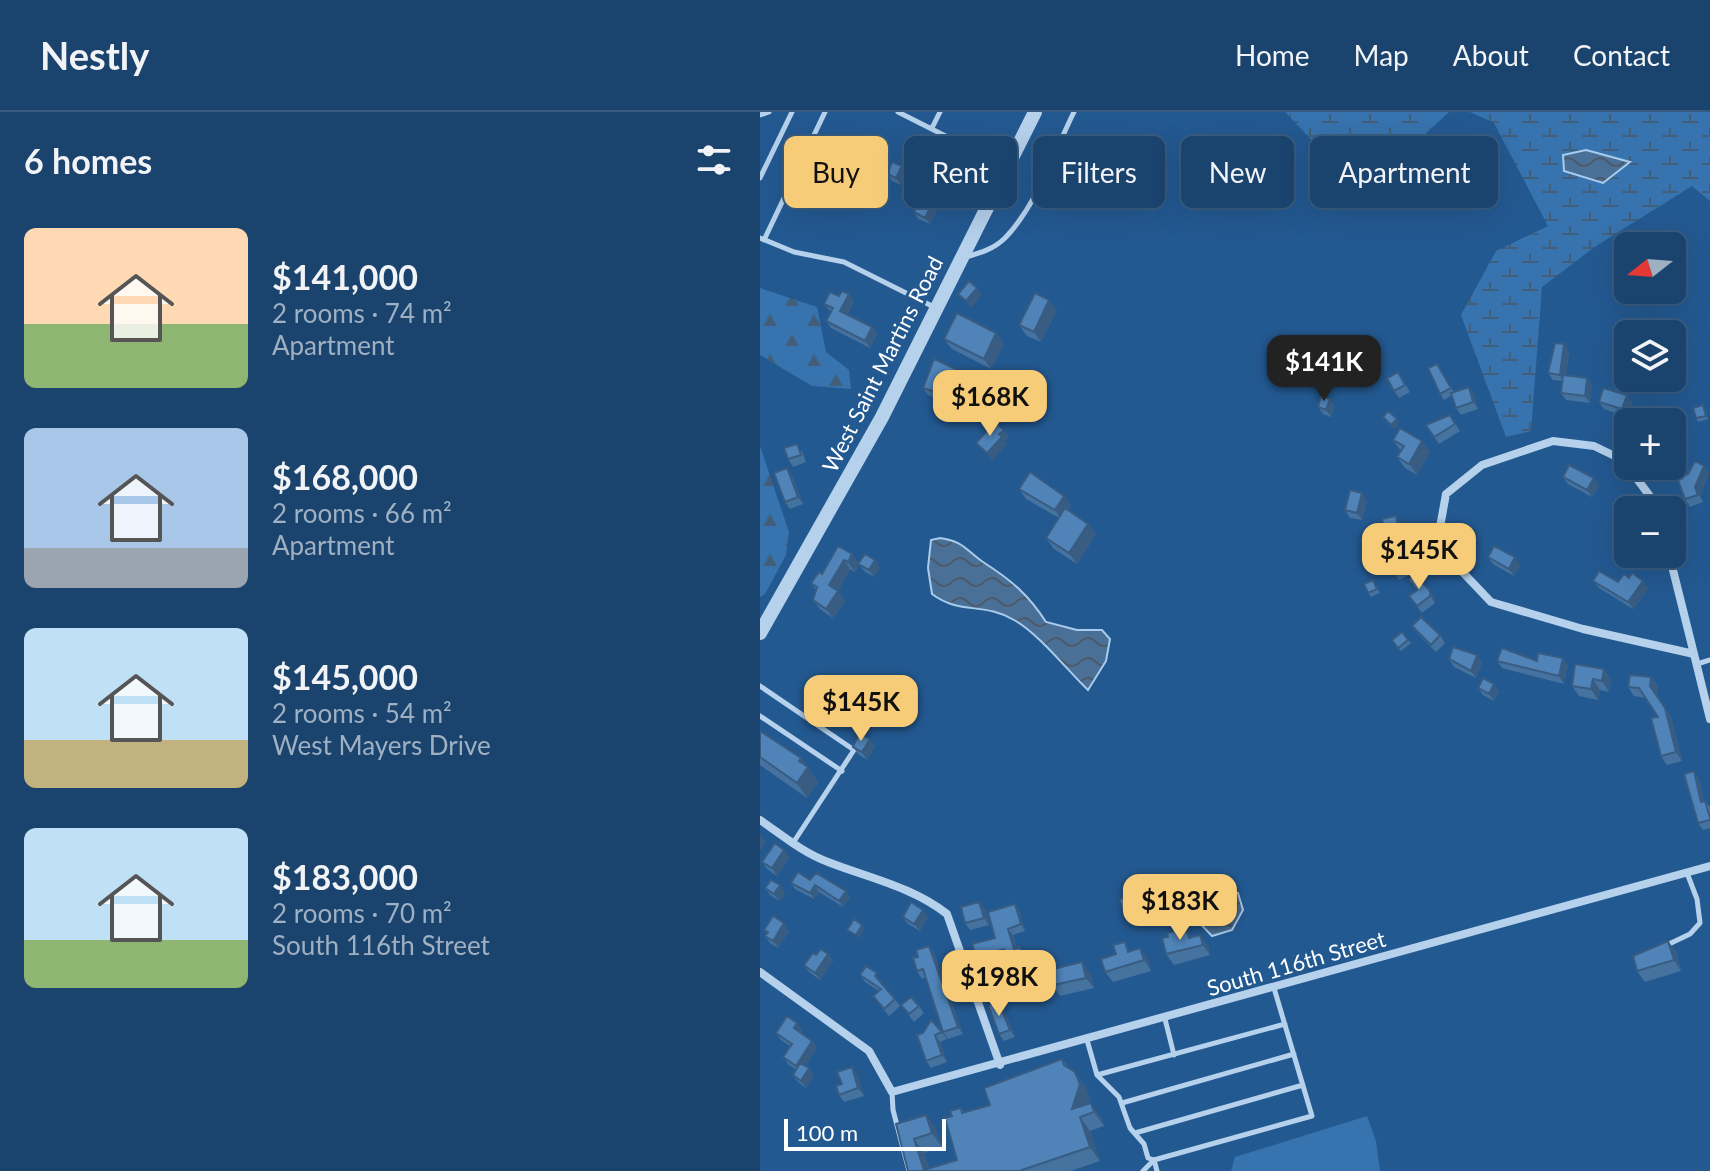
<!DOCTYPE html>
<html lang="en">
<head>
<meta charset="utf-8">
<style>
  body { margin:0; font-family:Lato,sans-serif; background:#274e75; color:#f1f3f6; height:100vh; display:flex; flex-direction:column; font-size:30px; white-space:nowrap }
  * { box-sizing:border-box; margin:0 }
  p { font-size:26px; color:#9fb0c2 }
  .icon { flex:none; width:44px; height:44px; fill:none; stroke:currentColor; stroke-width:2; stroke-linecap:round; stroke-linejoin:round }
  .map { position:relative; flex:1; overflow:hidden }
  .details { display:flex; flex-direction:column; background:#1a436d; width:760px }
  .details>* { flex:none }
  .top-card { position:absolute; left:24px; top:24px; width:760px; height:72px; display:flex; gap:16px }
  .needle { width:52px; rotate:253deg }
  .tools { position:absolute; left:854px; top:120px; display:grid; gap:16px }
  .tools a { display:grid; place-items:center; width:72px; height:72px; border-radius:12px; background:#1a436d; box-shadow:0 8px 32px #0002,0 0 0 2px #385c80; font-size:40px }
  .scale { position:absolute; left:24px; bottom:20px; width:162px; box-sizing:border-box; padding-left:8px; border:4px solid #fff; border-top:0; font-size:22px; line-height:28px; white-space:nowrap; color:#fff; -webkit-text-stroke:6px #235991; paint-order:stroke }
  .price { position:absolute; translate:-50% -68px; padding:0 18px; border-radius:16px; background:#f7cc78; color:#111; font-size:26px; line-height:52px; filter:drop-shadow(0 2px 4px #0008) }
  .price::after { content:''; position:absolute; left:50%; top:48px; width:24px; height:18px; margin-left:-12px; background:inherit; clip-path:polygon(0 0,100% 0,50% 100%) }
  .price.on { background:#222; color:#fff }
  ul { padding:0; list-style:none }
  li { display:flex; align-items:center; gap:24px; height:200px; padding:0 24px }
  li span { display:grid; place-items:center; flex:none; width:224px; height:160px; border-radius:12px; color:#555 }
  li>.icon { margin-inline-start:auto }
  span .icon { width:96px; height:96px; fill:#fffc; stroke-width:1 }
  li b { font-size:34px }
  h2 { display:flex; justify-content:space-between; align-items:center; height:96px; padding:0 24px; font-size:34px }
  .tag { padding:0 28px; border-radius:12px; background:#1a436d; box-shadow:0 8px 32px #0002,0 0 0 2px #385c80; font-size:28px; line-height:72px }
  .tag.on { background:#f7cc78; color:#111 }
  header { display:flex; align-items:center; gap:48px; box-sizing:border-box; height:112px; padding:0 40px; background:#1a436d; border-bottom:2px solid #385c80 }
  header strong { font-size:38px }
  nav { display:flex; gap:44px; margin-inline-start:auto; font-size:28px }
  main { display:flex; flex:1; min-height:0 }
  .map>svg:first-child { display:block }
  .forest { fill:url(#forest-firs) }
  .wetland { fill:url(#wetland-marsh) }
  .garden { fill:#3773ae }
  .water { fill:url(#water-waves); stroke:#a9cced; stroke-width:2 }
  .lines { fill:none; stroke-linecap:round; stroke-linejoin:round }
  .service { stroke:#b5d1ec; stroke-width:5 }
  .minor { stroke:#b5d1ec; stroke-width:8 }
  .tertiary { stroke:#b5d1ec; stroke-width:14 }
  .wall { fill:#45729f }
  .shaded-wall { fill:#385c82 }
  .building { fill:#5084b9; stroke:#385c82; stroke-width:2 }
  .labels { text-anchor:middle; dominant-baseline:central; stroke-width:6; stroke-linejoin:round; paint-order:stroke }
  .street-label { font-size:22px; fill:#fff; stroke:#235991 }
</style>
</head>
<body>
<header>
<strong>Nestly</strong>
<nav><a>Home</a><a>Map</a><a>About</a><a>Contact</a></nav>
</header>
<main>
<section class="details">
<h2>6 homes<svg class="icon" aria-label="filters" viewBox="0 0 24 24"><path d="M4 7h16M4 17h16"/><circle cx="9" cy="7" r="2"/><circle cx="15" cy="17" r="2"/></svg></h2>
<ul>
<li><span style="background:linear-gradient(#ffd9b3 60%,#8fb573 0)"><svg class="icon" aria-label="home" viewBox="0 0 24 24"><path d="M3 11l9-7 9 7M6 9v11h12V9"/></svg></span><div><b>$141,000</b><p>2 rooms · 74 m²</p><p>Apartment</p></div></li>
<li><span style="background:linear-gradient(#a9c7e8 75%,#9aa5b1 0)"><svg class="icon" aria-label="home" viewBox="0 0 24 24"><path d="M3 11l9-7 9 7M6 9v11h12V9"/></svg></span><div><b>$168,000</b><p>2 rooms · 66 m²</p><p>Apartment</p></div></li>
<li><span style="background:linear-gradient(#bfe0f5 70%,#c2b280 0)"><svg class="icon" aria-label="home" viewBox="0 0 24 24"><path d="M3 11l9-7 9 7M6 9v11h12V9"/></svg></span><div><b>$145,000</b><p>2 rooms · 54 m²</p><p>West Mayers Drive</p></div></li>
<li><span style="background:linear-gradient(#bfe0f5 70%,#8fb573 0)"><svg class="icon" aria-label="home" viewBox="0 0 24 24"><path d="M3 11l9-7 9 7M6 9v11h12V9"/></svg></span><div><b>$183,000</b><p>2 rooms · 70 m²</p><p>South 116th Street</p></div></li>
</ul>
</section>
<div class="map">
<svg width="950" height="1059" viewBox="0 0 950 1059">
  <defs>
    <pattern id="forest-firs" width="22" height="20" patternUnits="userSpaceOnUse" patternTransform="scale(2)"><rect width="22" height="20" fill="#3773ae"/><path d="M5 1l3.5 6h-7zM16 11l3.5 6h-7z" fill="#435e78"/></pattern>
    <pattern id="wetland-marsh" width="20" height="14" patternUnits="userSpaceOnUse" patternTransform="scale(2)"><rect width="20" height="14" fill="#3773ae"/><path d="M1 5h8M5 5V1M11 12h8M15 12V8" fill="none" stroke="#435e78"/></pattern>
    <pattern id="water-waves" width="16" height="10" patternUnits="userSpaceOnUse" patternTransform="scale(2)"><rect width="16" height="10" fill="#4b7098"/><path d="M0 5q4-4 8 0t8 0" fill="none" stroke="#4c5a6a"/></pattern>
  </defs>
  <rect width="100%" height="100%" fill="#235991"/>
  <path class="forest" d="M0 176 57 195 66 240 89 258 91 277 52 274 0 243Z
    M0 334 29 420 26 443 5 482 0 485Z"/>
  <path class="wetland" d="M525 0H689L618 66 563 40Z
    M710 0H950V89L932 74 836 134 782 175 771 319 746 325 701 203 736 139 788 114 734 11Z"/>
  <path class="garden" d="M607 1004 616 1029 620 1059H471L475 1045Z"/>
  <path class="water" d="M826 38 870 50 843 71 804 59 803 43Z
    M180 426C205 430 204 437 223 450 251 468 268 482 286 510L317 518H342L350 527 346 549 328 578C307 558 279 522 254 508 224 490 200 503 172 482L168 456 171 428Z
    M460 775 478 781 483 798 472 818 452 824 433 804 428 787Z"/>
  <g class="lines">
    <path class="service" d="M138 0 247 55
      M0 3 9 0
      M172 16 180 0
      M0 66 32 0
      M0 126 34 140 84 150 176 196
      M4 128 65 0
      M206 145C220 141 234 137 245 126 277 93 294 40 314 0
      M937 552 950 548
      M0 574 94 638 33 731
      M0 604 82 659
      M909 832 930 822 940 811 937 787 927 761
      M405 907 414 943
      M327 928 337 963 359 985 370 1016 384 1032 388 1046 394 1048 552 1004 514 876
      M337 963 525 912
      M132 980 133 998 149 1059
      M362 991 534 942
      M375 1021 543 973
      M383 1059 394 1048 397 1059"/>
    <path class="minor" d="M896 398 892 387 863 348 834 334 793 329 722 353 686 382 680 415 692 449 731 490 823 517 934 542 909 442
      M934 542 950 607
      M0 708C22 723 43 741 68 750 109 766 153 775 187 802L240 953
      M0 860 109 939 132 980 950 754"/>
    <path class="tertiary" d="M0 521 122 305 275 0"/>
  </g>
  <path class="wall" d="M147 61 141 73 132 69 127 62Z
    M141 83 179 95 170 112 158 107 154 100 157 95 145 89Z
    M79 184 94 189 87 203 112 215 117 222 110 236 71 216 66 209 71 200 64 192Z
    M297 198 281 230 267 224 259 213Z
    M236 221 244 232 231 257 192 237 184 227Z
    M809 239 806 263 827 266 832 273 830 291 806 288 801 281 802 269 793 268 788 261Z
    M677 252 694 280 709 275 714 283 718 297 701 303 696 296 692 283 684 288 680 282Z
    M198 258 202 265 187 289 168 283 163 276Z
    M638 260 650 280 639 286 634 279Z
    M925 270 927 273 920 280 912 272Z
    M839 290H872L867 305 844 297Z
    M943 293 945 297 948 307 938 310 936 306Z
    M575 294 571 305 563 302 558 295Z
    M690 303 700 319 679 332 666 313Z
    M633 328 662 329 670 340 657 363 645 356 637 345 641 339Z
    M42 339 46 350 33 355 28 347Z
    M949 361 940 383 943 390 930 395 925 387Z
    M32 363 43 392 30 397 25 390Z
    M803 365 834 366 839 374 832 385 808 372Z
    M259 377 304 384 311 394 308 398 328 412 336 422 317 452 294 437 286 426 299 406 266 387Z
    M607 388 602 408 590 406 585 398Z
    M636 404 641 412 645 434 640 435 652 462 639 468 634 461 625 422Z
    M92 442 99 452 120 455 114 465 104 459 99 452 95 460 90 457 78 479 85 489 73 506 60 497 53 488 56 478 51 471Z
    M728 445 760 453 754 464 733 452Z
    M869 466 883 469 888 477 873 497 839 476 833 469 858 470Z
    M613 468 620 481 611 485 608 481Z
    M656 478 675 486V491L662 501 649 484Z
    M652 514 680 523 685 531 676 540 657 521Z
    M642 520 651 531 641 539 632 528Z
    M689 547 722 550 716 566 694 555Z
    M737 549H777L808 553 804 572 742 556Z
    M844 557 851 568 849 580 840 578 838 588 819 584 812 574Z
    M891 565 898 574 897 583 911 605 922 649 907 653 901 644 898 605 885 586 874 584 868 575Z
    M718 576 739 579 734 589 723 583Z
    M0 619 41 646 58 670 47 686 0 653Z
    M115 634 107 648 98 642 93 635Z
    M934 659 939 667 944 689H945L950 695V716L943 718 938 711Z
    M30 745 17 764 7 757 2 750Z
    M50 768 90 785 83 795 59 780 54 787 35 777 31 771Z
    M20 773 25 781 19 789 10 783 5 776Z
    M377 790 380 800 367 804 362 797Z
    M225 797 229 813 210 818 205 811Z
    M259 799 265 819 253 823 257 836 260 835 264 842 269 855 254 860 249 853 247 844 232 849 241 873 230 877 225 871 212 832 235 826Z
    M143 805H168L160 819 148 812Z
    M4 818 29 819 18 836 10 831 5 824 7 821Z
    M419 818 421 821 427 819 431 825 448 833 450 843 414 853 406 842 408 825Z
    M908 829 916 840 921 859 885 870 877 859Z
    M169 834 174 841 203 922 188 927 183 920 166 865 162 867 157 859 158 845Z
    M371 839 388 847 391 859 353 870 345 860Z
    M68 842 73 849 60 868 49 860 44 853Z
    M278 861 283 868 286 878 272 883 267 876Z
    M330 861 334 876 300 884 293 873Z
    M100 863 122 869 121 870 140 894 129 904 113 884 119 879 105 870Z
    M238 889 243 896 255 925 244 929 239 922Z
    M141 893 159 894 164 901 154 910Z
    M37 911 42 918 41 921 57 936 45 954 49 956 54 964 46 976 38 970 33 963 36 958 28 952 23 945 30 934 21 928 16 921Z
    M182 920 187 927 180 930 187 950 171 956 166 949 157 923Z
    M302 947 308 955 315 960 325 974 330 986 328 992 341 1005 344 1014 330 1019 340 1049 311 1059H148L136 1012 166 1003 176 1017 182 1035 164 1041 169 1056 197 1048 192 1004 201 996 204 1000 230 993Z
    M97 962 104 984 84 990 79 983 82 972Z"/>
  <path class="shaded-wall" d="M142 54 147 61 141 73 136 66Z
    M174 88 179 95 170 112 165 106Z
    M217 176 222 183 211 196 206 189Z
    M89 182 94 189 85 206 80 199Z
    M289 188 297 198 281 230 274 220Z
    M112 215 117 222 110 236 105 229Z
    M236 221 244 232 231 257 224 247Z
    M804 232 809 239 805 270 800 263Z
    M198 258 202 265 187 289 182 282Z
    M827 266 832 273 830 291 825 284Z
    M709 275 714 283 718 297 713 290Z
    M867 283 872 290 867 305 862 297Z
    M570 287 575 294 571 305 566 298Z
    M637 307 640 310 634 317 631 313Z
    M244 318 249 325 245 329 247 332 232 349 227 341Z
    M662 329 670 340 657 363 649 352Z
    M944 354 949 361 940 383 943 390 935 375Z
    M27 356 32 363 43 392 38 385Z
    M834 366 839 374 832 385 827 378Z
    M602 381 607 388 602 408 597 401Z
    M304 384 311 394 302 408 295 398Z
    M636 404 641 412 645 434 640 427Z
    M328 412 336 422 317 452 309 441Z
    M635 428 640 435 652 462 647 455Z
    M92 442 99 452 95 460 88 450Z
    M755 445 760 453 754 464 749 457Z
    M84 448 90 457 77 482 78 479 85 489 73 506 66 497 69 473Z
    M115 448 120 455 114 465 109 458Z
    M883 469 888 477 873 497 868 490Z
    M670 479 675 486V491L670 484Z
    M717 543 722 550 716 566 711 559Z
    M803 546 808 553 804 572 799 564Z
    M844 557 851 568 849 580 842 569Z
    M891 565 898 574 897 583 911 605 922 649 916 640 890 574Z
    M833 567 840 578 838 588 831 577Z
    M734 572 739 579 734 589 729 582Z
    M110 627 115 634 107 648 102 640Z
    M41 646 58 670 47 686 37 671 39 649Z
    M934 659 939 667 946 697 941 690Z
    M1 723 6 730 0 739V725Z
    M24 738 30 745 17 764 12 756Z
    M20 773 25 781 19 789 14 782Z
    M55 773 59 780 54 787 50 781Z
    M86 779 90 785 83 795 79 789Z
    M372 783 377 790 380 800 375 793Z
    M219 790 225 797 229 813 224 806Z
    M255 792 259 799 265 819 261 812Z
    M163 798 168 805 160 819 154 812Z
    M24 811 29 819 18 836 13 829Z
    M102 813 105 816 98 827 96 823Z
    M248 817 253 823 259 844 254 837Z
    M440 823 448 833 450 843 443 833Z
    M908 829 916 840 921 859 914 848Z
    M169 834 174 841 203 922 198 915Z
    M260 835 264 842 269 855 264 848Z
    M380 836 388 847 391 859 384 848Z
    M68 842 73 849 60 868 55 861Z
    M228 842 232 849 241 873 236 866Z
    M322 850 330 861 334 876 326 866Z
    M278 861 283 868 286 878 281 871Z
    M238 889 243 896 255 925 250 918Z
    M37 911 42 918 39 924 34 916Z
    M175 923 180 930 187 950 182 943Z
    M52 929 57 936 41 961 36 954Z
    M92 955 97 962 104 984 98 976Z
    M49 956 54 964 46 976 41 969Z
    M315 960 325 974 330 986 324 1003 320 1005 330 1019 340 1049 330 1035 312 997Z
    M331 991 341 1005 344 1014 334 1000Z
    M166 1003 176 1017 182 1035 172 1021Z
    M154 1027 164 1041 170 1059H165Z"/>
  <path class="building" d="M132 50 142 54 136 66 127 62Z
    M145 74 174 88 165 106 154 100 158 91 141 83Z
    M209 169 217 176 206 189 198 182Z
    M82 179 89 182 80 199 112 215 105 229 66 209 73 196 64 192 70 180 79 184Z
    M275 181 289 188 274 220 259 213Z
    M197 201 236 221 224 247 184 227Z
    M795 231 804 232 800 263 788 261Z
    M174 247 198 258 182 282 163 276Z
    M677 252 691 276 680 282 668 256Z
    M638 260 645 273 634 279 627 266Z
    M917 262 925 270 917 277 910 269Z
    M803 263 827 266 825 284 801 281Z
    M709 275 713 290 696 296 691 281Z
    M843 276 867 283 862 297 839 290Z
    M561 284 570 287 566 298 558 295Z
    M943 293 946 304 936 306 933 296Z
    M628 299 637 307 631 313 623 305Z
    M887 302 895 310H878Z
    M690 303 695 312 674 325 666 313Z
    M235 310 244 318 239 322 242 325 227 341 216 331Z
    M640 316 662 329 649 352 637 345 644 334 633 328Z
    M37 332 41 343 28 347 24 336Z
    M935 349 944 354 935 375 938 383 925 387 917 366 928 362Z
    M809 353 834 366 827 378 803 365Z
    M27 356 38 385 25 390 14 361Z
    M270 360 304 384 295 398 259 377Z
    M590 378 602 381 597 401 585 398Z
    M305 396 328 412 309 441 286 426Z
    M636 404 640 427 635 428 647 455 634 461 620 423 625 422 622 407Z
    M78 434 92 442 88 450 84 448 69 473 78 479 66 497 53 488 57 475 51 471 59 460 62 462Z
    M734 434 755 445 749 457 728 445Z
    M105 442 115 448 109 458 98 452Z
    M839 459 858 470 864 462 869 466 872 461 883 469 868 490 833 469Z
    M655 462 670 479V484L657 494 649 484 657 478 648 467Z
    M613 468 617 477 608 481 604 472Z
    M661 505 680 523 671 533 652 514Z
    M642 520 648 528 638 536 632 528Z
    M693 535 717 543 711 559 689 547Z
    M742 536 777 549 778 541 803 546 799 564 737 549Z
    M815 552 844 557 842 569 833 567 831 577 812 574Z
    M870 563 891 565 890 574 905 596 916 640 901 644 891 606 898 605 879 576 868 575Z
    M723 566 734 572 729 582 718 576Z
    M0 619 41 646 39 649 48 655 37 671 0 645Z
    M99 621 110 627 102 640 93 635Z
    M934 659 941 690 945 689 950 706V708L938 711 924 662Z
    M15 731 24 738 12 756 2 750Z
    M38 760 50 768 56 761 86 779 79 789 55 773 50 781 31 771Z
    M11 768 20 773 14 782 5 776Z
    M372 783 375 793 362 797 359 787Z
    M151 790 163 798 154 812 143 805Z
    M219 790 224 806 205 811 201 795Z
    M255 792 261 812 248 817 254 837 260 835 264 848 249 853 244 837 228 842 236 866 225 871 212 832 235 826 228 800Z
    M13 804 24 811 13 829 5 824 8 820 4 818Z
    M94 807 102 813 96 823 87 818Z
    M419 818 420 821 427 819 429 826 440 823 443 833 406 842 402 826 408 825 407 821Z
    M908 829 914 848 877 859 873 844Z
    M365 830 368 840 380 836 384 848 345 860 341 847 356 842 353 833Z
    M169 834 198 915 183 920 163 857 157 859 153 846 158 845 156 838Z
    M61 837 68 842 55 861 44 853 53 841 56 843Z
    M322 850 326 866 293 873 289 858Z
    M106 854 117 861 115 864 135 887 124 897 113 884 121 877 100 863Z
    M278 861 281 871 267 876 264 865Z
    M151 885 159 894 149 902 141 893Z
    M238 889 250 918 239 922 228 893Z
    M27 904 37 911 34 916 52 929 36 954 23 945 32 932 16 921Z
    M171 908 182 920 175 923 182 943 166 949 157 923 163 921Z
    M302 947 304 953 315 960 320 972 312 997 331 991 334 1000 320 1005 330 1035 259 1059H148L136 1012 166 1003 172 1021 154 1027 164 1058 197 1048 185 1006 192 1004 190 999 201 996 202 1001 230 993 224 976Z
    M40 951 49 956 41 969 33 963Z
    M92 955 98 976 79 983 76 974 82 972 77 960Z"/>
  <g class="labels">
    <g class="street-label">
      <text transform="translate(122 252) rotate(-63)">West Saint Martins Road</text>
      <text transform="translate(536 851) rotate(-16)">South 116th Street</text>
    </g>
  </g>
</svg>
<div class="tools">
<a><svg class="needle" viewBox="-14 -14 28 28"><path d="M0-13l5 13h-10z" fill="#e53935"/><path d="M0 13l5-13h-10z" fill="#9fb0c2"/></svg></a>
<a><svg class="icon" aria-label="layers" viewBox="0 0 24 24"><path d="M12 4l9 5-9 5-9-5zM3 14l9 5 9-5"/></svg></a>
<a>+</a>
<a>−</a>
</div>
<div class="scale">100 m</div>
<b class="price on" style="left:564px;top:291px">$141K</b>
<b class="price" style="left:230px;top:326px">$168K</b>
<b class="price" style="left:659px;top:479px">$145K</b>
<b class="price" style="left:101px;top:631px">$145K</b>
<b class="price" style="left:420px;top:830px">$183K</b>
<b class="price" style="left:239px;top:906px">$198K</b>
<div class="top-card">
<a class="tag on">Buy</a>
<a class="tag">Rent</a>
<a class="tag">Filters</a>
<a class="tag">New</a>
<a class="tag">Apartment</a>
</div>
</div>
</main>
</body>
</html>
